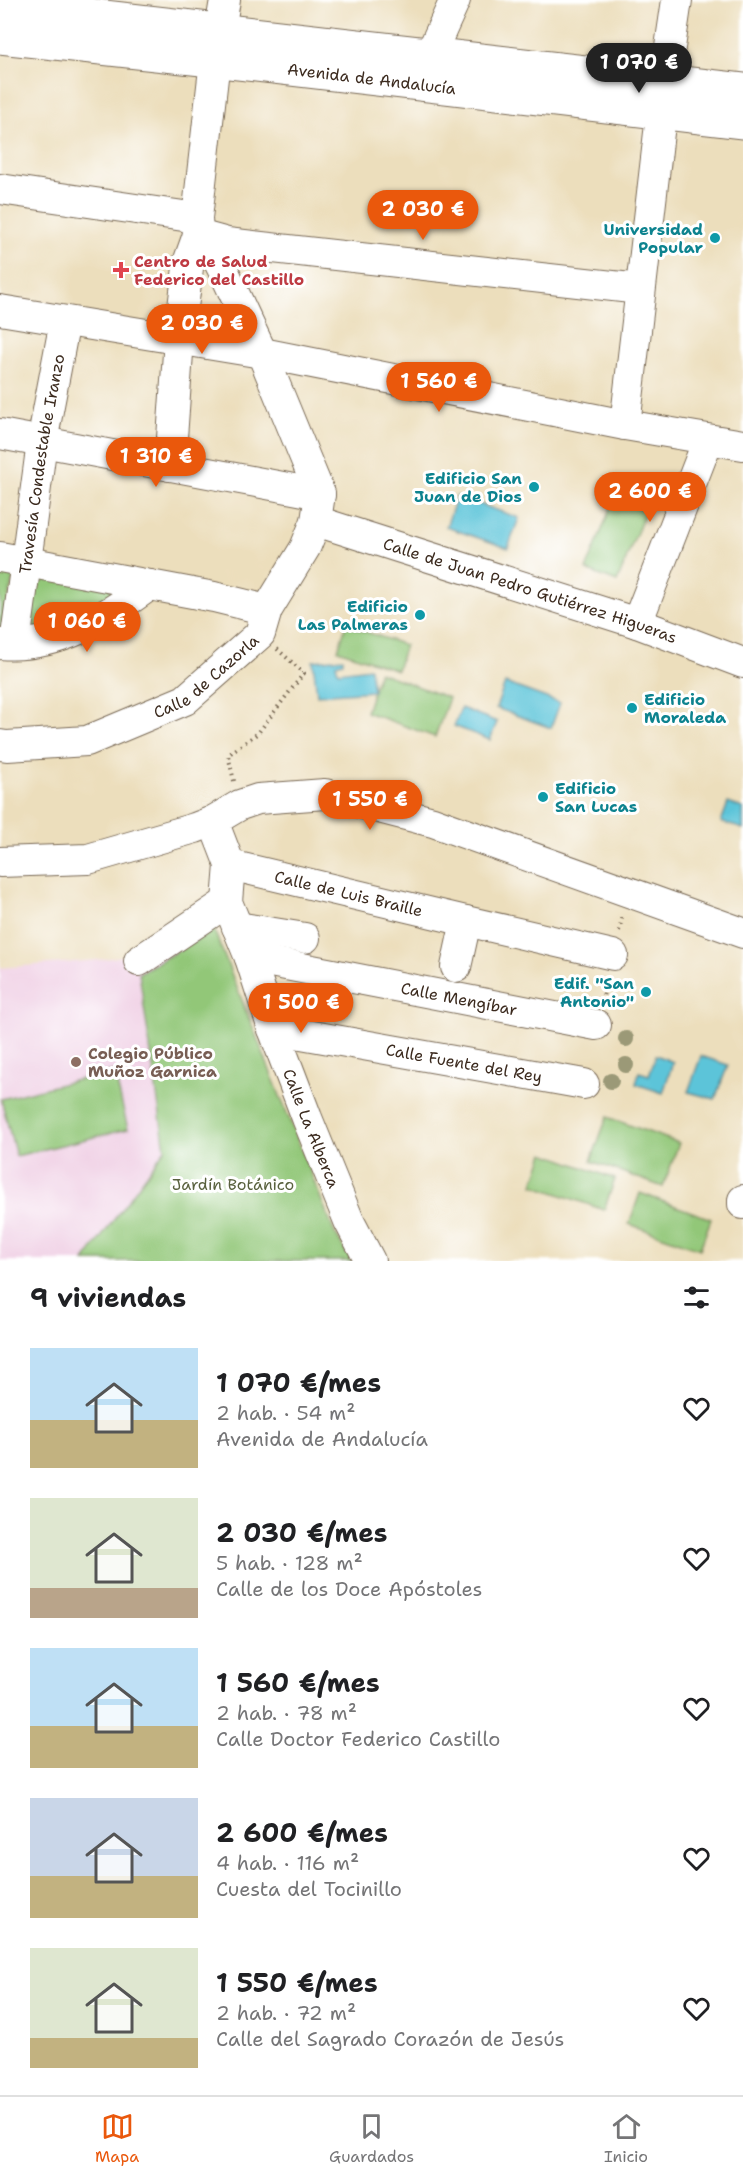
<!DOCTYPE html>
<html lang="es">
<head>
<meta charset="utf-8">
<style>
  body { margin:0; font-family:"Shantell Sans",sans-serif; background:#f6f6f6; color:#202124; height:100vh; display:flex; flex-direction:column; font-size:22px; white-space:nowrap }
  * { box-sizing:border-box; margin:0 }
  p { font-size:20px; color:#757577 }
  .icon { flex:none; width:33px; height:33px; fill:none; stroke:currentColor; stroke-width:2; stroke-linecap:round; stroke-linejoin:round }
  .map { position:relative; height:1261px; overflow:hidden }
  .panel { display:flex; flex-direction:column; background:#fff; flex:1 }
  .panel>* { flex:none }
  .price { position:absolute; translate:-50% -51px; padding:0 14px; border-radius:21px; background:#ea580c; color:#fff; font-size:20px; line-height:39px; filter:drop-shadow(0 2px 3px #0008) }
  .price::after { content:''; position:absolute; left:50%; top:36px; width:18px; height:14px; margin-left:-9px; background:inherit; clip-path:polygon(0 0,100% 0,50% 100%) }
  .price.selected { background:#222; color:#fff }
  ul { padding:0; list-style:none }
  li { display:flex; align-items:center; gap:18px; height:150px; padding:0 30px }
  li span { display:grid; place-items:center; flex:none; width:168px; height:120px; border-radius:0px; color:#555 }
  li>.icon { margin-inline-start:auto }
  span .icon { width:72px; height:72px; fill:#fffc; stroke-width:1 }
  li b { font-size:26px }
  h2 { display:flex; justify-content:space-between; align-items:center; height:72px; padding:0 30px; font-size:26px }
  .menu { display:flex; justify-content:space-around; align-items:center; height:84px; border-top:2px solid #e0e0e0; background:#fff; font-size:16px; color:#757577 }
  .menu a { display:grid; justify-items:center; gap:3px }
  .menu .selected { color:#ea580c }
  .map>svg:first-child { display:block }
  .built { fill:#f0d0e5 }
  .green { fill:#92c778; stroke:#66784b; stroke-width:1.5 }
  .water { fill:#5cc4d9; stroke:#4c777c; stroke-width:1.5 }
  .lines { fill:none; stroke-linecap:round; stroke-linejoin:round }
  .minor-casing { stroke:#796955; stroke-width:32 }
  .major-casing { stroke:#796955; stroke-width:35 }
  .path { stroke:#796955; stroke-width:4; stroke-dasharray:1.5 4.5; stroke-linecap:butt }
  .minor { stroke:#fff; stroke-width:30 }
  .major { stroke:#fff; stroke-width:33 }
  .tree { fill:#9b9977 }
  .culture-dot { fill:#0f9aa8; stroke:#fff; stroke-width:2 }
  .health-dot { fill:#e0444e; stroke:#fff; stroke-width:2 }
  .education-dot { fill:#8d6e63; stroke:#fff; stroke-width:2 }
  .labels { text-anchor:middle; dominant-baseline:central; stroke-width:6; stroke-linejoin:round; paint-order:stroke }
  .street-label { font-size:16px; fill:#3b2a1e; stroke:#fff }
  .culture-label { font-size:16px; font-weight:bold; fill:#0d838f; stroke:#fff; text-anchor:end }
  .health-label { font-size:16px; font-weight:bold; fill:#be3a42; stroke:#fff; text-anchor:start }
  .education-label { font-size:16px; font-weight:bold; fill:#785e54; stroke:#fff; text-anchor:start }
  .park-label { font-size:16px; fill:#59613e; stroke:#fff }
</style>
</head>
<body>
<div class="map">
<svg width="743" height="1261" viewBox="0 0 743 1261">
  <rect width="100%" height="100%" fill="#fff"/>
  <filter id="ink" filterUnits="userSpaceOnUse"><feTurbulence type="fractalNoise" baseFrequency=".0167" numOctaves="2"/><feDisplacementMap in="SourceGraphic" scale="12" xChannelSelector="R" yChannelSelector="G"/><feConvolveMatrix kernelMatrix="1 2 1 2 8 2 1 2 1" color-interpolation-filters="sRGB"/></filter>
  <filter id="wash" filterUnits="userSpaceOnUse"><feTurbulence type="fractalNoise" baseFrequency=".008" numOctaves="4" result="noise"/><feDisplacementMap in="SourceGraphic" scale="24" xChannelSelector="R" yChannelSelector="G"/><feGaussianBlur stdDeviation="1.35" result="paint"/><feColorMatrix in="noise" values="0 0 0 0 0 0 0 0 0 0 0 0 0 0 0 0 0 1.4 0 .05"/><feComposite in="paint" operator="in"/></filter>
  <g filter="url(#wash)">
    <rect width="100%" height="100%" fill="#ecdebc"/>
    <path class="built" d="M210 918 214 930 139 973 165 1149 84 1261H0V968L98 960 135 954Z"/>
    <path class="green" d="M614 499 646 510 617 582 586 570Z
      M0 557 14 573 1 635H0Z
      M27 562 128 588 99 612 26 633Z
      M346 625 405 645 397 670 338 650Z
      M379 672 449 698 435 737 366 712Z
      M214 930 335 1234 352 1261H84L165 1149 139 973Z
      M114 1071 128 1129 16 1156 1 1099Z
      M607 1117 679 1143 663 1187 591 1161Z
      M544 1153 615 1179 604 1210 533 1185Z
      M640 1193 711 1219 700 1249 629 1224Z"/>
    <path class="water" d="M457 496 519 518 508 548 446 527Z
      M343 658V662L336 664 338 672 370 668 373 691 317 695 313 661Z
      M505 683 560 703 551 728 496 708Z
      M461 708 497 722 490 740 454 726Z
      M728 803 743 808V829L721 822Z
      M656 1055 673 1062 663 1093 636 1084 639 1072 649 1075Z
      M701 1056 728 1065 715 1099 688 1092Z"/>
  </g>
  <g filter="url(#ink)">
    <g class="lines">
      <defs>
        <g id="minor">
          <path d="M431 53 455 0"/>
          <path d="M0 189 197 218"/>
          <path d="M0 310 262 353 625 425 743 445"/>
          <path d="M625 425 665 81 677 0"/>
          <path d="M0 434 320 494"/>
          <path d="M170 466 179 339 189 260 198 235 227 243 640 289"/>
          <path id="s1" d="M316 521 637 623 743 663"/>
          <path d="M0 557 214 597 267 610"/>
          <path d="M637 623 708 440"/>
          <path d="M0 644C59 649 104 618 150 585"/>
          <path id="s2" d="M15 644 42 442 65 321"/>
          <path id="s3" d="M0 745 7 746 87 741 185 700 260 634 267 610 305 548 316 521 320 494 262 353 227 278 217 258 198 235 197 218 215 60 225 0"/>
          <path id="s4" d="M213 821 230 865 227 902 250 958 273 1029 307 1118 349 1221 370 1261"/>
          <path d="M0 862 88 859 195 828 213 821 240 805 258 799 325 794 433 822 743 933"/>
          <path id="s5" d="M230 865 466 921 456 967"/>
          <path d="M466 921 613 955"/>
          <path d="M237 927 305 938"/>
          <path id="s6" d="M250 958 596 1025"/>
          <path d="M139 961 227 902"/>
          <path id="s7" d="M273 1029 584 1084"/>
          <path d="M743 1200V1204"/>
        </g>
        <g id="major">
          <path d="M0 5 743 90"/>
          <path id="s8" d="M0 37 257 65 743 122"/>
        </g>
      </defs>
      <use href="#minor" class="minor-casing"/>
      <use href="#major" class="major-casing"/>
      <path class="path" d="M234 781 228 755 258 733 304 673 277 649
        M619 931 623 915
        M602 1001 607 979"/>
      <use href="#minor" class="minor"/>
      <use href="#major" class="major"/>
    </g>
    <g class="tree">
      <circle cx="626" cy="1039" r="8"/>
      <circle cx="626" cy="1065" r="8"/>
      <circle cx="611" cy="1081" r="8"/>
    </g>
  </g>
  <g class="culture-dot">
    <circle cx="715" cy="238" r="6"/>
    <circle cx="534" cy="487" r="6"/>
    <circle cx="420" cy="615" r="6"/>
    <circle cx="632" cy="708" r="6"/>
    <circle cx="543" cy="797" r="6"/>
    <circle cx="646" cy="992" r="6"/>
  </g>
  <path class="health-dot" d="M118 261h6v6h6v6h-6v6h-6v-6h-6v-6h6z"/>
  <circle class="education-dot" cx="76" cy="1062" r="6"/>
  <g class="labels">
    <g class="street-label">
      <text stroke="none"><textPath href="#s8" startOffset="374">Avenida de Andalucía</textPath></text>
      <text stroke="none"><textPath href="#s2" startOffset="182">Travesía Condestable Iranzo</textPath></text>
      <text stroke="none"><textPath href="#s1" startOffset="225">Calle de Juan Pedro Gutiérrez Higueras</textPath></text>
      <text stroke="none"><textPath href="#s3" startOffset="224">Calle de Cazorla</textPath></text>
      <text stroke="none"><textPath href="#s5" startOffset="122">Calle de Luis Braille</textPath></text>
      <text stroke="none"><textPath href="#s6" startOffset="213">Calle Mengíbar</textPath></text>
      <text stroke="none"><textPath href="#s7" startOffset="194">Calle Fuente del Rey</textPath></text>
      <text stroke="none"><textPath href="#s4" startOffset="326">Calle La Alberca</textPath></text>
    </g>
    <g class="culture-label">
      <text x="703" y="229">Universidad<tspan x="703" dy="18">Popular</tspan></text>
      <text x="522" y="478">Edificio San<tspan x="522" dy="18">Juan de Dios</tspan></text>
      <text x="408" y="606">Edificio<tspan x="408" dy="18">Las Palmeras</tspan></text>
      <text x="644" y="699" text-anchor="start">Edificio<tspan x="644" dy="18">Moraleda</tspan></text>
      <text x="555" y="788" text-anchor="start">Edificio<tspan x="555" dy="18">San Lucas</tspan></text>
      <text x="634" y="983">Edif. "San<tspan x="634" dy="18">Antonio"</tspan></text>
    </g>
    <g class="health-label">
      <text x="134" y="261">Centro de Salud<tspan x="134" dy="18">Federico del Castillo</tspan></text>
    </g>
    <g class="education-label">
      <text x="88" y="1053">Colegio Público<tspan x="88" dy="18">Muñoz Garnica</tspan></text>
    </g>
    <g class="park-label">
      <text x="233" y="1184">Jardín Botánico</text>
    </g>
  </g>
</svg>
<b class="price selected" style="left:639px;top:94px">1 070 €</b>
<b class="price" style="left:423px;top:241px">2 030 €</b>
<b class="price" style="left:202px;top:355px">2 030 €</b>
<b class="price" style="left:439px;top:413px">1 560 €</b>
<b class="price" style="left:156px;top:488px">1 310 €</b>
<b class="price" style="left:650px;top:523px">2 600 €</b>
<b class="price" style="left:87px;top:653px">1 060 €</b>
<b class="price" style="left:370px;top:831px">1 550 €</b>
<b class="price" style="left:301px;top:1034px">1 500 €</b>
</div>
<section class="panel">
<h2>9 viviendas<svg class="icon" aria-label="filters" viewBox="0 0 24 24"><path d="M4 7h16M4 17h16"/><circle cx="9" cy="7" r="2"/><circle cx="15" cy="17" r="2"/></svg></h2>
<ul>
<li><span style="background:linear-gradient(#bfe0f5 60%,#c2b280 0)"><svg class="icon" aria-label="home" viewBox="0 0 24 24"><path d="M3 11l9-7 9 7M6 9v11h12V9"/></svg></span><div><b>1 070 €/mes</b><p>2 hab. · 54 m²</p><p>Avenida de Andalucía</p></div><svg class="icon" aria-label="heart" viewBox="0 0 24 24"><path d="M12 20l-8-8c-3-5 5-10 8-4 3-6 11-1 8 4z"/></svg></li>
<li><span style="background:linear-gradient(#dfe7d0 75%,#b9a48a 0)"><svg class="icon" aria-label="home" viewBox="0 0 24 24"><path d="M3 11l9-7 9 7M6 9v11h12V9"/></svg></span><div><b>2 030 €/mes</b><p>5 hab. · 128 m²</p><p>Calle de los Doce Apóstoles</p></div><svg class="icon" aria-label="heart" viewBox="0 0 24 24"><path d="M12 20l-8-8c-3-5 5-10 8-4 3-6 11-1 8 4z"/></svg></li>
<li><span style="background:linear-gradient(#bfe0f5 65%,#c2b280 0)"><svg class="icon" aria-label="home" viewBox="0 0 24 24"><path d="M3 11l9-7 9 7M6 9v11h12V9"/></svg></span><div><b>1 560 €/mes</b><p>2 hab. · 78 m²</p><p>Calle Doctor Federico Castillo</p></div><svg class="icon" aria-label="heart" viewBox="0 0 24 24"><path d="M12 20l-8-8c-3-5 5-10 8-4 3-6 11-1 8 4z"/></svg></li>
<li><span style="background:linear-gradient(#c9d6e8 65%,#c2b280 0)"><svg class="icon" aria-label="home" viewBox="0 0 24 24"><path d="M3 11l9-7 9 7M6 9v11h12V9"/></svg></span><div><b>2 600 €/mes</b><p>4 hab. · 116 m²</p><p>Cuesta del Tocinillo</p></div><svg class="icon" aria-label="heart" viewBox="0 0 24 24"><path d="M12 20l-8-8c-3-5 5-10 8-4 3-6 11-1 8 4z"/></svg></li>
<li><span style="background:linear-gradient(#dfe7d0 75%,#c2b280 0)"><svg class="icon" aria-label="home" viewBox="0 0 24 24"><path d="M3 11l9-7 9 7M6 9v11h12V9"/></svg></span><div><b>1 550 €/mes</b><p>2 hab. · 72 m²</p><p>Calle del Sagrado Corazón de Jesús</p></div><svg class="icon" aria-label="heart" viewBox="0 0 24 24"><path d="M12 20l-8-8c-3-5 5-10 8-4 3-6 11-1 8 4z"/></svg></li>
</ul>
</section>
<nav class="menu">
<a class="selected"><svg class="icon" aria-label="map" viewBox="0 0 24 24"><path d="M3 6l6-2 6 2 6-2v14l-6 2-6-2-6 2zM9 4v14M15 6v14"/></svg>Mapa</a>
<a><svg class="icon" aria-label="saved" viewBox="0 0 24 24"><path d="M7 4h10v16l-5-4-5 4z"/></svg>Guardados</a>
<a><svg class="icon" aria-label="home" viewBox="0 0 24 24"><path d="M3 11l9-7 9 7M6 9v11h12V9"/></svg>Inicio</a>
</nav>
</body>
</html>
